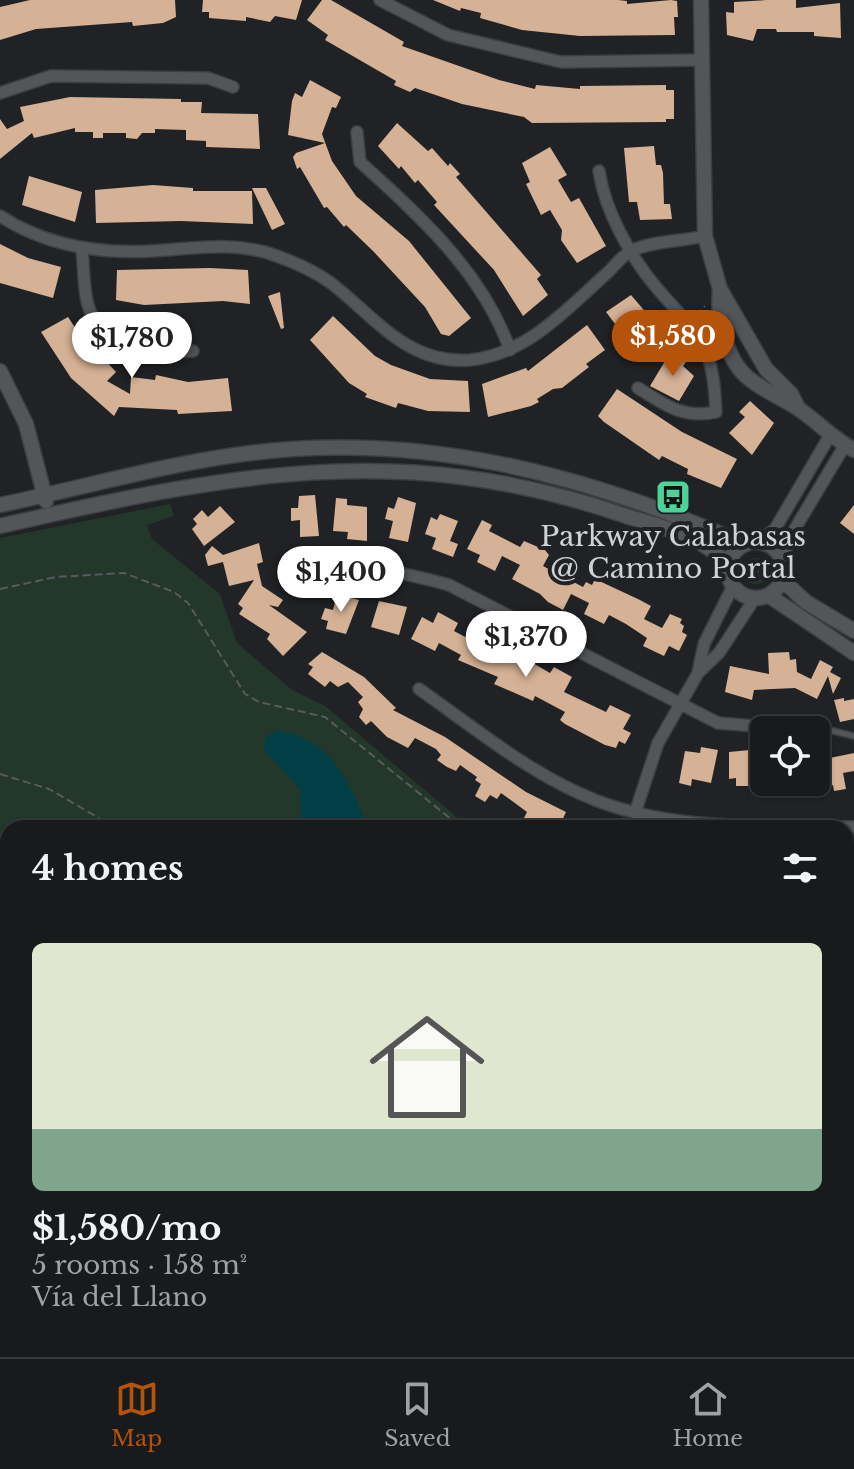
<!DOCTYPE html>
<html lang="en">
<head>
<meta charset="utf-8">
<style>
  body { margin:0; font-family:"Libre Baskerville",serif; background:#252729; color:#f1f3f6; height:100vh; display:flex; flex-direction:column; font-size:30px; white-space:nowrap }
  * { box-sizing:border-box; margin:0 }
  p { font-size:26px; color:#9fa1a3 }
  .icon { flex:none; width:44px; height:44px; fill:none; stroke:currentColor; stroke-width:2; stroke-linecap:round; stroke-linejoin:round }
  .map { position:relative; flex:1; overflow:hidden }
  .drawer { position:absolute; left:0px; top:820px; width:854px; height:538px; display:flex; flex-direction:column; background:#181a1c; border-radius:24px 24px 0 0; box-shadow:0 2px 6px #0004,0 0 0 2px #36383b }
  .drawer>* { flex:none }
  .controls { position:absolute; left:750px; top:716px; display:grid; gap:16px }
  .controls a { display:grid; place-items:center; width:80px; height:80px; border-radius:12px; background:#181a1c; box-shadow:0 2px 6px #0004,0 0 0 2px #36383b; font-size:40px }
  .price { position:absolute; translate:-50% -68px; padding:0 18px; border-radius:28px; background:#fff; color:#222; font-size:26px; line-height:52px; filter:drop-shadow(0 2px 4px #0008) }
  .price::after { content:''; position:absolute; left:50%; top:48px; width:24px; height:18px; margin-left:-12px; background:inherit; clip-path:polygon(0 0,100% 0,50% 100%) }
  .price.active { background:#b45309; color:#fff }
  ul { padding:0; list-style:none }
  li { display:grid; align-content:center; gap:16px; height:424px; padding:0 32px }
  li span { display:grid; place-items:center; height:248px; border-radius:12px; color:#555 }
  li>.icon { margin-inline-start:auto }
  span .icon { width:144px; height:144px; fill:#fffc; stroke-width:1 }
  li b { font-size:34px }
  h2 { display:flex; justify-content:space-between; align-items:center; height:96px; padding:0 32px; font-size:34px }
  .tab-bar { display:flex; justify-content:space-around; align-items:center; height:112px; border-top:2px solid #36383b; background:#181a1c; font-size:22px; color:#9fa1a3 }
  .tab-bar a { display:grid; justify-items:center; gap:4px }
  .tab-bar .active { color:#b45309 }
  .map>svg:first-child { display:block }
  .green { fill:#23372a }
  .forest { fill:#30543d }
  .water { fill:#023e46 }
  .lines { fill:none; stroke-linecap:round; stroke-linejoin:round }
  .stream { stroke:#023e46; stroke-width:4 }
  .building { fill:#d5b195 }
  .service-casing { stroke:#3d3e41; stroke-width:8 }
  .minor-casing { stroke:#3d3e41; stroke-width:14 }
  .tertiary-casing { stroke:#3d3e41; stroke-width:17 }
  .path { stroke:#585a5d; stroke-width:2; stroke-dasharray:8 4; stroke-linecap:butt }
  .service { stroke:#535659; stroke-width:5 }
  .minor { stroke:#535659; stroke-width:11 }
  .tertiary { stroke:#535659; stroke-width:14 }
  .labels { text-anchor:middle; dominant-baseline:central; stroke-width:8; stroke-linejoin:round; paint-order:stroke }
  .poi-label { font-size:28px; fill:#d0d1d4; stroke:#202225 }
</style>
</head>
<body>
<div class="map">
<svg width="854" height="1357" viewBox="0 0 854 1357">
  <rect width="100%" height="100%" fill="#202225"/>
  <path class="green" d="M170 504 174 516 147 525 152 539 220 594 237 643 292 690 325 706 470 828H8V1090L0 1088V538Z
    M743 571a13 13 0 1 1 26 0a13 13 0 1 1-26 0Z
    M846 923 854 924V1357H76L80 1350H846Z"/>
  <path class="forest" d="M854 1216V1357L811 1350H846V1219Z"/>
  <path class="water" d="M276 730C331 738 349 781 368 828H306L301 824 300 789 263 749 267 736Z"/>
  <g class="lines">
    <path class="stream" d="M0 980 8 982
      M846 1322 854 1324"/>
  </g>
  <path class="building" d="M30 0H175L176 17 163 23 133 26 132 22 36 29 0 40V7Z
    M203 0H302L296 20 275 16 270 22 246 17V21L209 18V12H202Z
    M322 0H331L404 42 402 46 499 80 535 89 536 85 580 89V86L666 85V90H674V119H666V122L532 123 524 117 462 104 415 88 410 92 394 85 396 81 325 40 328 35 307 20Z
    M433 0H618L627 1V4L671 0 677 1 678 17H674L675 35 580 36 522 30 480 18 481 13 461 8 460 11Z
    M767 0H796V8L840 3 841 38 814 36V32H777L776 29H757L753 41 727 35 726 12 734 13V2Z
    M310 80 341 97 336 108 332 107 322 134 332 161 356 196 409 241 471 318 449 336 441 334 425 307 373 251 346 225 344 227 327 207 324 208 300 167 297 169 293 157 296 153 325 143 288 135 292 101 295 93 302 97Z
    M70 97 181 99V102H202L201 113 258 114 260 149 206 147V141L186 140V130L155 129V133H142L137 139 126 138V133H103V138H93V132H75V128L34 138 32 133 0 159V119L7 129 24 121 20 107Z
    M397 123 428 151 432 148 448 166 450 163 460 174 456 177 541 275 537 279 548 295 523 316 494 270 434 205 437 202 418 180 415 183 401 166 399 169 378 146Z
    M654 146 656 165H661L663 173 664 204H670L672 219 640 220 637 202H629L624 148Z
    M550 147 567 175 558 180 571 202 579 198 606 246 577 263 561 240 562 230 550 210 541 215 526 184 530 182 522 163Z
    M29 176 82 192 75 222 22 205Z
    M153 185 193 188V191H252L253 224 181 221 96 223 95 190Z
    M252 188H266L285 224 272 230Z
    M0 244 28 258 61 267 53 298 0 283Z
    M210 268 248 270 250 304 223 301 144 305 116 300 117 270Z
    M280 292 284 328 281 329 268 296Z
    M631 295 666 336 640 357 606 312Z
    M333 316 375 356 391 365 430 379 468 381 470 412 428 411 398 403 396 408 365 397 367 394 349 383 310 340Z
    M68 317 90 350 93 347 116 372 107 381 130 394 131 377 155 380 156 375 188 382 228 378 232 411 178 414 177 410 119 407 114 416 71 378 41 332Z
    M587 325 605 350 586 364 589 367 562 388 553 389 537 399 539 402 531 406 488 417 482 384 526 368 528 371Z
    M668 356 675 361 678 356 686 362 683 366 694 376 679 401 650 386Z
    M617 389 682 432 737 459 721 488 687 474 688 469 662 456 659 460 604 422 598 416Z
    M750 401 774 423 752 455 729 433 745 417 739 412Z
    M315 495 319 536 300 537V520L291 521V508H298L299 496Z
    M398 497 416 503 408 542 389 538 393 521 385 519 388 507 394 509Z
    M336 498 347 499V505L367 507V541L347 539 348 532 333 531Z
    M854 505V534L840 523Z
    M220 506 235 522 204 546 192 529 197 524 193 519 202 510 208 517Z
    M440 514 458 521 450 541 458 544 453 557 432 549 436 538 425 534 431 517 437 520Z
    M482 520 492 525 489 531 520 547 524 541 545 550 549 555 543 566 583 587 586 582 592 585 595 579 640 600 651 606 644 619 662 628 670 614 682 619 680 623 684 626 682 632 687 635 679 651 669 646 664 656 643 646 647 638 626 624 609 615 604 624 584 614 589 603 571 594 563 610 548 602 540 594 512 579 520 565 502 556 495 571 477 562 480 555 467 549Z
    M259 543 263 562 257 564 262 586 283 600 278 607 269 605 307 632 283 656 267 639 270 634 239 614 243 608 238 604 254 580 229 586 223 562 208 566 205 555 212 546 223 555Z
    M337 594 359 600 346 634 326 629 328 621 321 619 325 608 333 610Z
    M379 601 407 607 399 635 371 627Z
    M438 612 458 623 454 631 473 641 478 631 550 673 554 667 572 677 564 692 606 712 610 705 631 715 623 729 631 733 625 744 619 741 616 748 605 745 565 724 560 720 565 712 535 696 533 701 494 684 498 677 458 660 461 655 439 643 435 651 411 639 422 617 433 623Z
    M322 652 364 677 396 708 393 710 445 737 526 792 566 812 560 825 548 819 545 826 524 818 527 812 501 793 497 799 490 795 485 802 475 796 481 784 475 780 477 777 460 765 456 771 447 767 437 760 441 755 436 749 415 738 408 748 387 737 371 721 366 725 359 717 363 709 358 702 363 697 348 682 338 687 330 681 325 687 308 674 313 667 308 664Z
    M789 652 790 660 796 659 797 672 811 679 820 660 833 667 830 672 841 678 833 694 828 676 817 699 795 688 754 690 752 700 725 692 730 666 769 674 768 653Z
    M844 698V701L854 699V719L840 722 834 700Z
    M821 738 825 759 854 753V771L843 773 846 789 834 791 833 785 816 788V739Z
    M701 747 718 750 711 783 692 779 691 786 679 783 685 751 700 753Z
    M760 749 758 786H736V778L729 779V752Z"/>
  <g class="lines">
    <defs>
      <path id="service" d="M805 724 854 736
        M355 1350 365 1357
        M120 1357 123 1350
        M453 1357 456 1350"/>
      <path id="minor" d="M380 0 448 35 561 62 700 60
        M0 93 51 76 208 78 233 87
        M357 132 360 162C420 216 483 273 510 350
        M599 171C605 211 630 256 656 287 674 309 699 330 708 357 714 375 715 394 716 412 683 419 665 405 638 388
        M0 216C45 245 98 254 151 251 192 249 231 241 271 254 292 261 313 270 331 283 375 317 408 365 470 360 527 354 566 310 606 274 614 267 623 254 633 250 653 241 683 241 705 236
        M82 250C84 267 83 288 88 305 102 352 153 354 193 351
        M759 542 775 529 829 437
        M783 560 790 537 845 445
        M305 571C360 566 397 570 449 585L718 723 768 727 804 724
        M698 673 704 644 733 586
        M419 689C475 728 531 775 595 800 677 832 768 825 854 827
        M635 813 658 743 698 673 719 653 755 598
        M0 1189 8 1192
        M0 1337 8 1331
        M24 1357 28 1350"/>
      <path id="tertiary" d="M701 0 705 236 720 289 766 369 791 394 798 408
        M720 289C717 316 725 357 746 376 761 390 783 398 799 409 819 423 832 438 854 450
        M0 371 26 424 46 501
        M0 505C81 488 161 465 243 454 418 430 585 474 744 544
        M0 526C224 475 401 438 626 516 661 527 705 536 728 566
        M728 570a28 28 0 1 1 56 0a28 28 0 1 1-56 0Z
        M782 580 806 602 854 631
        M768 595 854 653"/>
    </defs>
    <use href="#service" class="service-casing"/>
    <use href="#minor" class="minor-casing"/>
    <use href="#tertiary" class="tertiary-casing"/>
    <path class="path" d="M696 316 705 306
      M0 589 56 577 124 573 174 592 188 603 245 694 259 702 325 717 462 828
      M0 774 49 789 116 828
      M0 886 8 895
      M0 905 8 907
      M846 1009 854 1008
      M846 1198 854 1196
      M623 1350 639 1357"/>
    <use href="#service" class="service"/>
    <use href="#minor" class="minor"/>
    <use href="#tertiary" class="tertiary"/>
  </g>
  <defs>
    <symbol id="bus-square" viewBox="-11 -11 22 22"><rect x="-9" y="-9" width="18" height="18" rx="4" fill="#4dd39a" stroke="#202225"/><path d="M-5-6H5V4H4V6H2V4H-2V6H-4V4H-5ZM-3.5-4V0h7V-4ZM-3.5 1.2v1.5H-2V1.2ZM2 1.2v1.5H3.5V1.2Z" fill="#111"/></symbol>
  </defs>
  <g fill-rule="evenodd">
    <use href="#bus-square" x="653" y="477" width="40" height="40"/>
  </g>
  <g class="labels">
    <g class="poi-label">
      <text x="673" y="536">Parkway Calabasas<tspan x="673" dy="32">@ Camino Portal</tspan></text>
    </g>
  </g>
</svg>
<div class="controls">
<a><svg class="icon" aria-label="locate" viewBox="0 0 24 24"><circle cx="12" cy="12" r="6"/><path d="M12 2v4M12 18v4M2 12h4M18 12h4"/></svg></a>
</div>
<b class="price active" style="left:673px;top:378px">$1,580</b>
<b class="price" style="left:132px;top:380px">$1,780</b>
<b class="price" style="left:341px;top:614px">$1,400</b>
<b class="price" style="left:526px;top:679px">$1,370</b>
<section class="drawer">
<h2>4 homes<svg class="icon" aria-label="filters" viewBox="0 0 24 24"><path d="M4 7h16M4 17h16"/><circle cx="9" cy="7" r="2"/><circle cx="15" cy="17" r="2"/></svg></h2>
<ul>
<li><span style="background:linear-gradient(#dfe7d0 75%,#7fa58c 0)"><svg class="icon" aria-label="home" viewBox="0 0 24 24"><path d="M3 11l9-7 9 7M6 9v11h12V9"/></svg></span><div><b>$1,580/mo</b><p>5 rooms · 158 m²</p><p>Vía del Llano</p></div></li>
</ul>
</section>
</div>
<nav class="tab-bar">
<a class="active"><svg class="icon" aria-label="map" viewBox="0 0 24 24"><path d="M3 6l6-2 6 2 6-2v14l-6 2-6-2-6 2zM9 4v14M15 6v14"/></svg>Map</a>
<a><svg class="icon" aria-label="saved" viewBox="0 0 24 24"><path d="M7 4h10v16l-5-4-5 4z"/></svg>Saved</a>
<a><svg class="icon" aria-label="home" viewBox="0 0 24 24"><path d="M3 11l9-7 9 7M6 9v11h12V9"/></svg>Home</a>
</nav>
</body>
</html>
